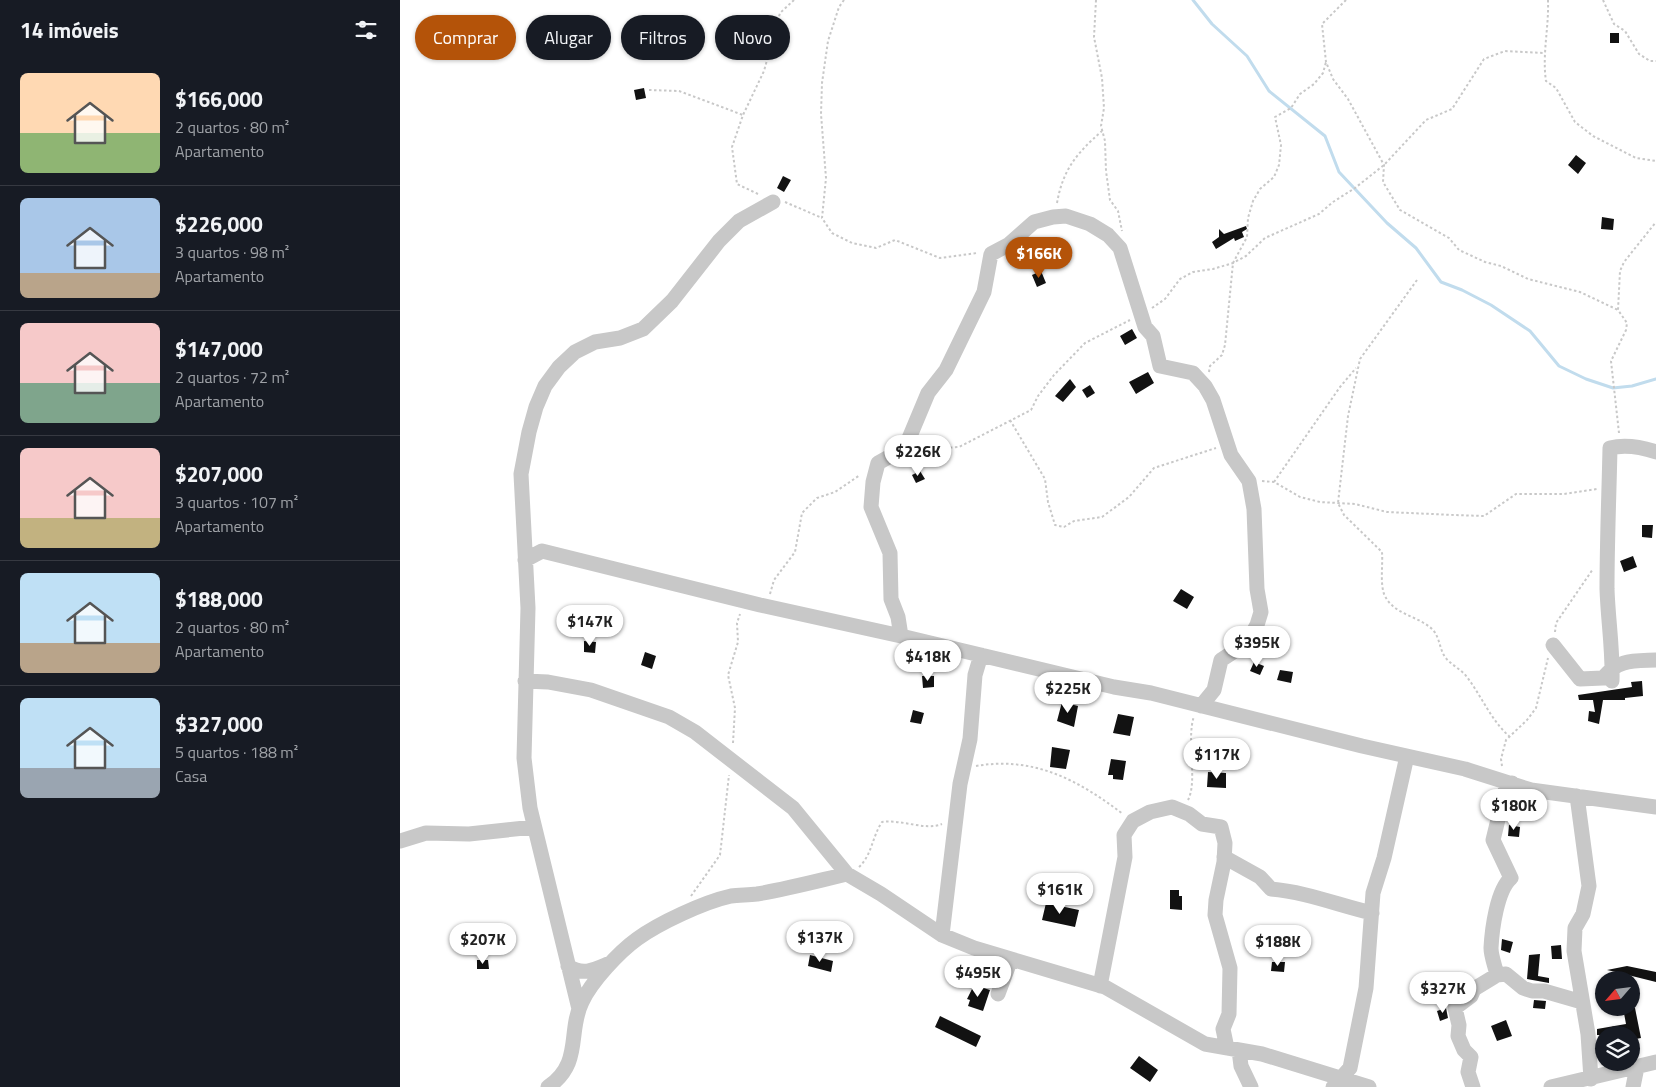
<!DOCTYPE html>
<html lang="pt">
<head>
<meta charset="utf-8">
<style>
  body { margin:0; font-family:"Titillium Web",sans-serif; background:#20242c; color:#f1f3f6; height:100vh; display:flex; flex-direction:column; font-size:19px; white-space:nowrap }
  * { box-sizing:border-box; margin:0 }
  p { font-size:16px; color:#9ea1a6 }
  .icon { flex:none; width:28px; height:28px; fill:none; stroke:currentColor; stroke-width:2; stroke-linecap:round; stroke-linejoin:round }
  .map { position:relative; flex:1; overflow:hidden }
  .details { display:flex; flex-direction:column; background:#171b24; width:400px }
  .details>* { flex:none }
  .hud { position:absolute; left:15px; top:15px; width:475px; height:45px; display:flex; gap:10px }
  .needle { width:32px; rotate:242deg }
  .fabs { position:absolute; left:1195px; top:971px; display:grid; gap:10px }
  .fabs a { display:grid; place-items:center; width:45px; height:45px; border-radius:50%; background:#171b24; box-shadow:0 1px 4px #0004; font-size:25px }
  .price { position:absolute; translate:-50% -42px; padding:0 11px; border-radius:18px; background:#fff; color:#222; font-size:16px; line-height:32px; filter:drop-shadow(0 1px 2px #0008) }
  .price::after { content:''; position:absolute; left:50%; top:30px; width:15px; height:11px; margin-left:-8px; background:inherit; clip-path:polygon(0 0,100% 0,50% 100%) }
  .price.active { background:#b45309; color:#fff }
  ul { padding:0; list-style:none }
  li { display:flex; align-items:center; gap:15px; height:125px; padding:0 20px }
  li+li { border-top:1px solid #363941 }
  li span { display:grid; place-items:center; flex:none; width:140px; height:100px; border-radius:8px; color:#555 }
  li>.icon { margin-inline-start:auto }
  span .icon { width:60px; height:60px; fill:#fffc; stroke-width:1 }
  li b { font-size:21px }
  h2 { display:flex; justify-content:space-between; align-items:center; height:60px; padding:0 20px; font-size:21px }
  .chip { padding:0 18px; border-radius:22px; background:#171b24; box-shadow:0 1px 4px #0004; font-size:18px; line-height:45px }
  .chip.active { background:#b45309; color:#fff }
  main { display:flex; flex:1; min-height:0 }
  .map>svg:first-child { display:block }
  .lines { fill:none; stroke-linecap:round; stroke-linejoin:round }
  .stream { stroke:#c1dced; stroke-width:3 }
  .building { fill:#121212 }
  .path { stroke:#c8c8c8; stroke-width:2; stroke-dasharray:2.5 2.5; stroke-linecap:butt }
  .minor { stroke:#c8c8c8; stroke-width:15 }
</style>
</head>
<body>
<main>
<section class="details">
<h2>14 imóveis<svg class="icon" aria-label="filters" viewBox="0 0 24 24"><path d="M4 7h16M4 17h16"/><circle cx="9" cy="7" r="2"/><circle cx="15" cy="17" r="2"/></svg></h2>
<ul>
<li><span style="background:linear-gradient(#ffd9b3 60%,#8fb573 0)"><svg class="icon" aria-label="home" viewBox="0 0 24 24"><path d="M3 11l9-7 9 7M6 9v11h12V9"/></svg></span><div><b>$166,000</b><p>2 quartos · 80 m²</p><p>Apartamento</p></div></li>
<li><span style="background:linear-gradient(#a9c7e8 75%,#b9a48a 0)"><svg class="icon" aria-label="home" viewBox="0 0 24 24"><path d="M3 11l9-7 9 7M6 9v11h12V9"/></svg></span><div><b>$226,000</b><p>3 quartos · 98 m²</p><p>Apartamento</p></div></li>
<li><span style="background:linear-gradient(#f6c9c9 60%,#7fa58c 0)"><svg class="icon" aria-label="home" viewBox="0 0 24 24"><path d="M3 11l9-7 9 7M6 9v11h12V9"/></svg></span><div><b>$147,000</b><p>2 quartos · 72 m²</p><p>Apartamento</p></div></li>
<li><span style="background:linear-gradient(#f6c9c9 70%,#c2b280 0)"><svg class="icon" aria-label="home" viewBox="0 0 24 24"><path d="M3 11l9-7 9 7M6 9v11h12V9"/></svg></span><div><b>$207,000</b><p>3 quartos · 107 m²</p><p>Apartamento</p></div></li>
<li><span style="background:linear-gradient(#bfe0f5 70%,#b9a48a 0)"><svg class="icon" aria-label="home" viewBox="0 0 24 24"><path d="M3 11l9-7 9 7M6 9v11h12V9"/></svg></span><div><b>$188,000</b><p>2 quartos · 80 m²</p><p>Apartamento</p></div></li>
<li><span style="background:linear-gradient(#bfe0f5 70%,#9aa5b1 0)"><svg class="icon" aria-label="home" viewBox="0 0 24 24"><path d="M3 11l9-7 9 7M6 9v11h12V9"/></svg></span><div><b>$327,000</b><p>5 quartos · 188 m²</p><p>Casa</p></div></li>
</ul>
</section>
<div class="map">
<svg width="1256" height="1087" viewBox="0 0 1256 1087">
  <rect width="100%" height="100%" fill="#fff"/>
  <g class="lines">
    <path class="stream" d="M793 0 812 24 847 56 869 91 925 136 939 172 987 223 1016 248 1041 282 1062 290 1091 305 1130 331 1159 366 1186 379 1213 388 1232 386 1256 379"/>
  </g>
  <path class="building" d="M1210 33H1219V43H1210Z
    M244 88 246 98 236 100 234 90Z
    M1176 155 1186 163 1178 174 1168 165Z
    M383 176 391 180 384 192 377 188Z
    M1202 217 1214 219 1213 230 1201 229Z
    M846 226 847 229 842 232 844 237 835 241 834 238 816 249 812 242 819 237V229L824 234Z
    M641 271 646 283 637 287 632 275Z
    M732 329 737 338 725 345 720 336Z
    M748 372 754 383 736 394 729 382Z
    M670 379 676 387 663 402 655 396Z
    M690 385 695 393 687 398 682 390Z
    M520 471 525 479 516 483 512 475Z
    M1242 525H1253L1252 538 1242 537Z
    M1233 556 1237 567 1224 572 1220 561Z
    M781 589 794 597 787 609 773 601Z
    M184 641 196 642 195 653 184 652Z
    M245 652 256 656 252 669 241 665Z
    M854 662 864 666 860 675 850 671Z
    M880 670 893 672 891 683 877 680Z
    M522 676H534V687L523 688Z
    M1242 681 1243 696 1225 698V700H1203L1199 724 1188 721 1189 711 1195 712 1193 700H1179L1178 695 1232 687 1231 682Z
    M662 702 678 706 674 727 657 721Z
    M513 710 524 713 521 724 510 722Z
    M718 714 734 717 730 736 713 733Z
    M652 747 670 750 666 769 650 767Z
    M711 759 726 761 723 780 713 779V775H708Z
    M808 772 826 773V788L807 787Z
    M1109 825 1120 827 1119 837 1108 836Z
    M770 890H779V896H782V910L770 909Z
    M646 903 679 910 675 927 642 920Z
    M1102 939 1113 942 1110 953 1101 950Z
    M1161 945 1162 959H1152L1151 946Z
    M1140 954 1138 976 1149 978V983L1127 979 1129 955Z
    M410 955 433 961 431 972 408 966Z
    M77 960H88L89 969H77Z
    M872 962H885L884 972 871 971Z
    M1227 966 1256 972V982L1228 975 1229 980H1217L1216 972 1207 970Z
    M1044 977 1050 989 1041 993 1035 981Z
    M574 985 590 990 583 1011 568 1006 570 1000 567 999Z
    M1134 1000 1146 1001 1145 1009 1133 1008Z
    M1046 1008 1048 1018 1040 1021 1037 1011Z
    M1223 1008H1235L1241 1038 1231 1040V1035H1197V1029L1226 1024Z
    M540 1016 581 1036 576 1047 535 1027Z
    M1106 1020 1112 1036 1097 1041 1091 1026Z
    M739 1056 758 1070 750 1082 730 1068Z"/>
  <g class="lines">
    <path class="path" d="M444 0 439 7 428 41 422 83 421 114 426 178 422 218 432 233 452 243 476 248 495 240 540 258 577 253
      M696 0 694 37 702 78 704 108 701 126 705 141 706 171 710 200 718 211 722 231
      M946 0 922 24 926 62 933 79 948 99 984 165 983 182 1000 210 1049 238 1059 250 1085 262 1101 266 1128 279 1180 292 1218 310
      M1148 0C1149 28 1142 54 1146 81L1156 88 1175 122 1193 136 1236 158 1256 161
      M1203 0 1214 24 1225 31 1239 54 1250 61H1256
      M249 90 279 91 343 115
      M358 194 337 184 332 147 343 115 364 71 380 13 394 0
      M385 202 422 218
      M657 203C663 169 677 153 702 131
      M1017 280 960 359 948 416 938 503 944 515 982 552C983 564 980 582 984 594 993 615 1017 615 1032 629 1040 637 1039 648 1045 657 1051 665 1061 669 1067 677 1082 697 1091 720 1109 736
      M752 308 765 299 780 279 793 272 813 269 833 263 846 256 865 238 919 214 933 202 955 188 984 165 1026 120 1052 109 1084 59 1105 51 1144 53
      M809 372 810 366 822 355 825 345 833 263 847 237 848 218 853 201 860 189 874 177 879 165 881 145 875 117 891 108 900 94 914 84 923 73 926 62
      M610 420 645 479 648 502 655 525 664 527 674 521 702 517 729 497 754 468 816 448
      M1219 433 1211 361 1226 330 1227 323 1218 310 1220 271 1224 262 1256 222
      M520 446 543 448 559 447 631 410 638 396 654 375 685 343 730 320
      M862 481 874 482 900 497 920 502 955 504 987 512 1054 515 1084 516 1116 494H1164L1197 489
      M874 482 940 387 956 368
      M370 594 374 580 395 552 402 513 417 498 435 492 460 475
      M1155 632 1156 623 1193 569
      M333 743 335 708 328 675 338 642 337 623 340 614
      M576 766C634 756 678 780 723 814
      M1102 766 1101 759 1106 740 1127 720 1136 708 1148 658
      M788 800C798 781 786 740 794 716
      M459 867C472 855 472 837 482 822 502 819 525 831 542 824
      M291 896 320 855 329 775"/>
    <path class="minor" d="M125 560 142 551 360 605 501 636
      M1153 645 1180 679 1203 678C1218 659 1233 661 1256 660
      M125 681 148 682 191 690 269 717 295 732 393 808 447 874
      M1212 681C1213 650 1208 620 1207 589 1207 542 1209 495 1210 448 1226 444 1241 447 1256 452
      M801 706 814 690 821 660 847 643 857 625 861 612 857 589 854 509 849 481 831 455 813 400 805 386 793 373 760 366 753 336 745 327 720 248 708 235 690 224 666 216 653 217 634 222 608 245 591 254 584 292 546 370 528 393 505 448 478 463 473 482 471 507 490 553 491 599 498 617 501 636 714 687 751 693 962 746 1065 769 1131 790 1256 807
      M1177 796 1189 886 1183 914 1175 928 1174 951 1188 1034 1191 1079
      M0 841 26 833 69 834 134 827
      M824 857 860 877 871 889C906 892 938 905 972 913
      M542 935 560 784 570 739 575 675 581 655
      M168 966C183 976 194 970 208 964
      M1097 975 1106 974 1123 988 1132 991H1144L1182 1002
      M700 986 725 857 724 835 733 821 750 812 772 807 789 814 802 824 821 827 825 843 824 862 816 900 815 915 830 968 829 1014 823 1029 827 1048
      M598 994 611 959
      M179 1009 130 808 124 758 128 608 121 474 129 432 136 407 145 386 159 367 175 352 195 342 220 338 243 329 272 301 319 241 339 221 373 202
      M839 1050 841 1066 851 1087
      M148 1087C183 1063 167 1032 182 1002 191 982 219 952 237 939 259 923 304 902 331 896 339 895 348 895 357 894 387 889 417 881 447 874L481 894 542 935 574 948 705 987 805 1044 862 1054 969 1087
      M933 1087 950 1068 966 988 973 893 984 858 1007 756
      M1073 1087 1068 1072 1071 1057 1064 1050 1058 1036 1059 1025 1055 1008 1071 996 1074 989 1097 975C1095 966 1091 956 1091 948 1092 929 1097 890 1111 878L1093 840 1105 791 1112 783
      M1151 1087 1256 1062
      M1233 1087 1237 1067"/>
  </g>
</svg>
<div class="fabs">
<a><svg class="needle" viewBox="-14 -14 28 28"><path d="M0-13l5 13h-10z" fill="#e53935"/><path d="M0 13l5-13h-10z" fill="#9ea1a6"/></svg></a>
<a><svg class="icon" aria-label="layers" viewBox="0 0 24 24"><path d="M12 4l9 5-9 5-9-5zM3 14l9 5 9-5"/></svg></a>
</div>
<b class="price active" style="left:639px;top:279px">$166K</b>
<b class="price" style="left:518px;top:477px">$226K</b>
<b class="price" style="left:190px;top:647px">$147K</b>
<b class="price" style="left:857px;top:668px">$395K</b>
<b class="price" style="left:528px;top:682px">$418K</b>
<b class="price" style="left:668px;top:714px">$225K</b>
<b class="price" style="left:817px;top:780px">$117K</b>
<b class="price" style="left:1114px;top:831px">$180K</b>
<b class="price" style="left:660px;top:915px">$161K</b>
<b class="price" style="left:420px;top:963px">$137K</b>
<b class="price" style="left:83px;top:965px">$207K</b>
<b class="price" style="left:878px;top:967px">$188K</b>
<b class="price" style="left:578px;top:998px">$495K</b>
<b class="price" style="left:1043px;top:1014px">$327K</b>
<div class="hud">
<a class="chip active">Comprar</a>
<a class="chip">Alugar</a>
<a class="chip">Filtros</a>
<a class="chip">Novo</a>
</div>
</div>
</main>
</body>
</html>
